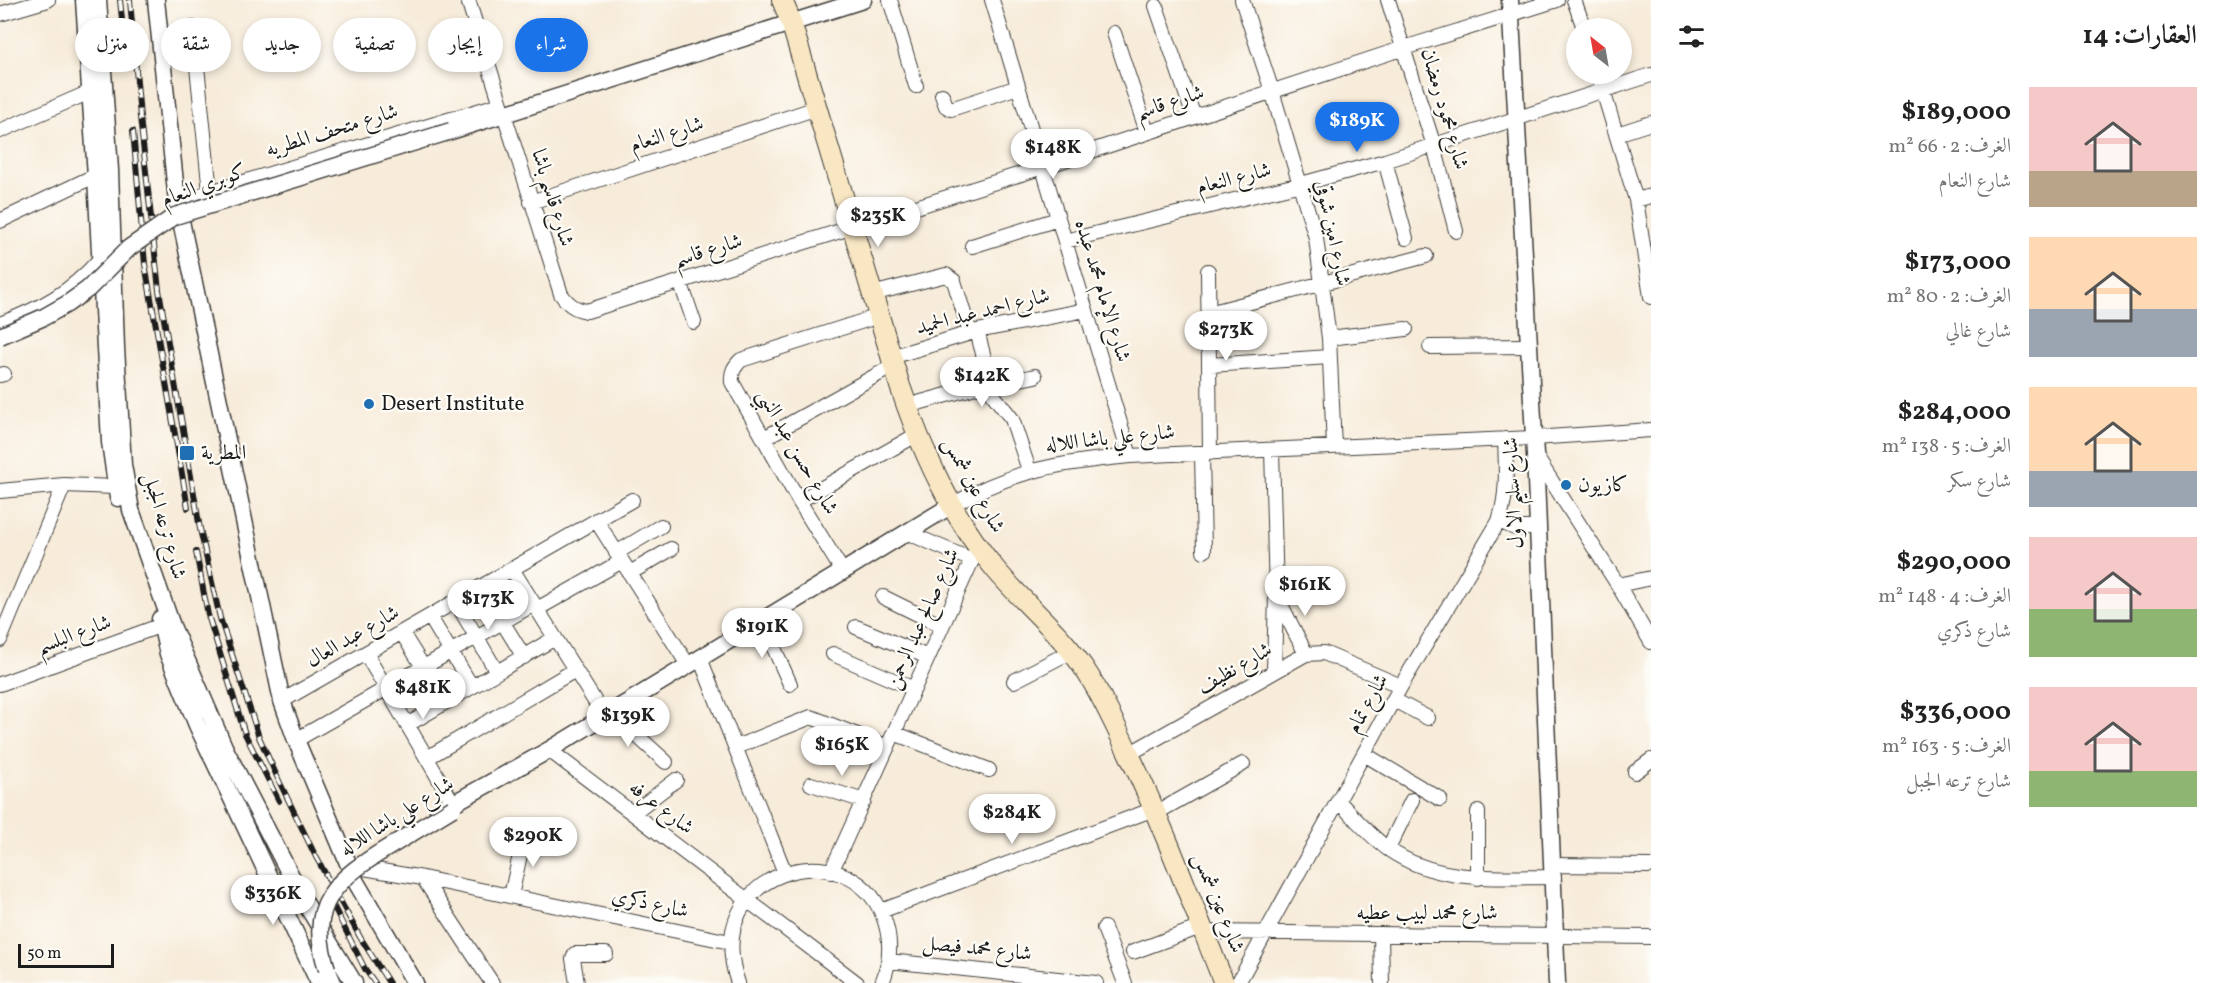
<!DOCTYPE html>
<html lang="ar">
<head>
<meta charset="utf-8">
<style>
  body { margin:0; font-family:Vollkorn,Amiri,serif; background:#f6f6f6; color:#222; direction:rtl; height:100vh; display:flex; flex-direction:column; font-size:22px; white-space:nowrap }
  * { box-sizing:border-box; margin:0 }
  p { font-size:20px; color:#767676 }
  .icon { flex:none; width:33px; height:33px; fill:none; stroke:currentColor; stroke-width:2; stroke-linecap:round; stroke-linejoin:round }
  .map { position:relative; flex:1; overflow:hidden; direction:ltr }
  .details { display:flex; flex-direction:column; background:#fff; width:570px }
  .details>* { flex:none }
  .banner { position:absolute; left:18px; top:18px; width:570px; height:54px; direction:rtl; display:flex; gap:12px }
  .needle { width:39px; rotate:329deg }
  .buttons { position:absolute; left:1566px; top:18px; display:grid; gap:12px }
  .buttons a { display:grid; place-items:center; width:66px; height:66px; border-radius:50%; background:#fff; box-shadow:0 3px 9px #0003; font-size:30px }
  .scale { position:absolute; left:18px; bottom:15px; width:96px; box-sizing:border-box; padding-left:6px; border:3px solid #1c1c1c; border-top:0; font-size:16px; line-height:21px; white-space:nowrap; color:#1c1c1c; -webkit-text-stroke:4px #fdfcf7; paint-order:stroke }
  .price { position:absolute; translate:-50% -51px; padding:0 14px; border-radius:21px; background:#fff; color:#222; font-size:20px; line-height:39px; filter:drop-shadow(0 2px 3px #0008) }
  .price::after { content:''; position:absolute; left:50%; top:36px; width:18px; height:14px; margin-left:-9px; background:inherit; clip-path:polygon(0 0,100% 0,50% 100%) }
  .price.on { background:#1a73e8; color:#fff }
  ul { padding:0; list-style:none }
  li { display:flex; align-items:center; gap:18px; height:150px; padding:0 24px }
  li span { display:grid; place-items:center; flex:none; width:168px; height:120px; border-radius:0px; color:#555 }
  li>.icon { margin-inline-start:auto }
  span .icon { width:72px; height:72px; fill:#fffc; stroke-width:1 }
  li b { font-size:26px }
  h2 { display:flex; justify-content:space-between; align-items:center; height:72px; padding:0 24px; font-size:26px }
  .chip { padding:0 21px; border-radius:27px; background:#fff; box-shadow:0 3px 9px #0003; font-size:21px; line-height:54px }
  .chip.on { background:#1a73e8; color:#fff }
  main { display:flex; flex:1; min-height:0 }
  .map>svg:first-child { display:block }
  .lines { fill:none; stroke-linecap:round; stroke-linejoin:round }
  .minor-casing { stroke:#3d3b38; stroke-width:16 }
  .tertiary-casing { stroke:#3d3b38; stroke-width:19 }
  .secondary-casing { stroke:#3d3b38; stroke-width:22 }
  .minor { stroke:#fff; stroke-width:14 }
  .tertiary { stroke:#fff; stroke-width:16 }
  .secondary { stroke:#f9e7c3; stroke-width:20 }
  .rail-casing { stroke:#1c1c1c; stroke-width:6 }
  .rail { stroke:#fdfcf7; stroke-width:4; stroke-dasharray:11; stroke-linecap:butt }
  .tertiary-bridge-casing { stroke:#3d3b38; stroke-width:19; stroke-linecap:butt }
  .tertiary-bridge { stroke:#fff; stroke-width:16 }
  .poi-dot { fill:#1f6fb2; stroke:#fdfcf7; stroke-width:2 }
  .labels { text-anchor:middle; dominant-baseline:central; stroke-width:4.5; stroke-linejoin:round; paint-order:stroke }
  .street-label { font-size:21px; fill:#1c1c1c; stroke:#fdfcf7 }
  .poi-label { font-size:21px; fill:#1c1c1c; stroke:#fdfcf7; text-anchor:start }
</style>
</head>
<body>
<main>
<section class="details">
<h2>العقارات: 14<svg class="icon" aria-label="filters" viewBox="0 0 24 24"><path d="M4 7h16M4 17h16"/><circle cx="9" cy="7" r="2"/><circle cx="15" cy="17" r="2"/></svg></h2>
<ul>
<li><span style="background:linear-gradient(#f6c9c9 70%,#b9a48a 0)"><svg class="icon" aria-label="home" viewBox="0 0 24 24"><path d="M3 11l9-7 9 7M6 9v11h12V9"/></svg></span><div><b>$189,000</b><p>الغرف: 2 · 66 m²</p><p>شارع النعام</p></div></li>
<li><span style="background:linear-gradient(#ffd9b3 60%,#9aa5b1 0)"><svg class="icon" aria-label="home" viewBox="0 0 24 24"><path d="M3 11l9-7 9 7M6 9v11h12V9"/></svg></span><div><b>$173,000</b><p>الغرف: 2 · 80 m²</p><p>شارع غالي</p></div></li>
<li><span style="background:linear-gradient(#ffd9b3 70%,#9aa5b1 0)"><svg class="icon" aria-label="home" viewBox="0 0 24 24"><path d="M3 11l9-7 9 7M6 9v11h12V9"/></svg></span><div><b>$284,000</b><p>الغرف: 5 · 138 m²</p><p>شارع سكر</p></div></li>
<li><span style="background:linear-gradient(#f6c9c9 60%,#8fb573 0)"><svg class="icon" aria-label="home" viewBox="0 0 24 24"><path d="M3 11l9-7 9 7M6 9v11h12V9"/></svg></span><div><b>$290,000</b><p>الغرف: 4 · 148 m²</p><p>شارع ذكري</p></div></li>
<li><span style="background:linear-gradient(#f6c9c9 70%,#8fb573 0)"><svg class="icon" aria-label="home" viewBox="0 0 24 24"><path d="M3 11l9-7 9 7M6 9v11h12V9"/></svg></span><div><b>$336,000</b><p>الغرف: 5 · 163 m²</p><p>شارع ترعه الجبل</p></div></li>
</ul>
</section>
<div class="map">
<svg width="1651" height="983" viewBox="0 0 1651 983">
  <rect width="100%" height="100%" fill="#fdfcf7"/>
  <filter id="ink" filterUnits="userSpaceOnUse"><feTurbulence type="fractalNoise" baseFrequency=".0167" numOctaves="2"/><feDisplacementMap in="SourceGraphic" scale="12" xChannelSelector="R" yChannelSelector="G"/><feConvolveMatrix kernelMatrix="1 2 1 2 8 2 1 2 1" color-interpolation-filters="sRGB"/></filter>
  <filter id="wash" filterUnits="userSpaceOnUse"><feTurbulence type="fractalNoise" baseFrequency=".008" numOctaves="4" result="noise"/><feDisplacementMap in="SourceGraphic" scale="24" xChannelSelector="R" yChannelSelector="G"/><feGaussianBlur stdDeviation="1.35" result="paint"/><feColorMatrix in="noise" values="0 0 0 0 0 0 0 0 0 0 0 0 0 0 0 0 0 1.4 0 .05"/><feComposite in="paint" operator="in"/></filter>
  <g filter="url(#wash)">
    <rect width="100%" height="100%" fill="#f7ebd9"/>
  </g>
  <g filter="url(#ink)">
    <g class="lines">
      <defs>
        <path id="minor" d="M468 0 561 294C568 304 574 309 587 311L1043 167 1404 48 1557 0
          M890 0 916 86
          M992 0 1130 456
          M1242 0 1272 91 1316 238 1329 338 1334 447
          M1388 0 1434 146 1456 231
          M1574 0 1584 28
          M1156 6 1194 117
          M0 14 48 0
          M193 28 210 192
          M1114 33 1147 132
          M1598 74 1636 200 1651 297
          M942 95 946 106 951 109 1018 87
          M0 131 99 88
          M1617 134 1651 123
          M1385 161 1406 238
          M1636 200 1651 196
          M177 202 501 104
          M531 202 817 108
          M0 221 105 171
          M1065 241 1301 184 1385 161 1651 75
          M972 246 1058 219
          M1208 271 1210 453
          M680 281 694 322
          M872 294 946 275 954 281 970 333
          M1209 313 1426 256
          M0 324C41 308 70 293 99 260
          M977 331 994 396 1012 419 1029 470
          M1329 338 1406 329
          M1430 347 1528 346
          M891 357 977 331 1086 310
          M1210 365 1329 357
          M0 375 4 374
          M991 385 1035 376
          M907 406 990 383
          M764 438 893 366
          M1272 450 1276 594 1274 672
          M1202 453 1204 551
          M1535 455 1618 585 1651 642
          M0 491 64 485 115 487
          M799 501 918 434
          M952 505C1015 469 1060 463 1130 456L1534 438 1651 430
          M596 520 688 665
          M1499 521 1515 528H1538
          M908 533 972 560
          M616 553 661 526
          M512 569 604 716
          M843 572 799 501 732 382C731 372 734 367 741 360L879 316
          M630 573 671 549
          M1618 585 1651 578
          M481 587 524 657
          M883 597 942 626
          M1278 599 1306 654
          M456 602 497 672
          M537 609 622 561
          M430 617 472 687
          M762 621 790 684
          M856 627 928 657
          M402 633 445 702
          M0 640 64 485
          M366 654 453 803
          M833 654 914 689
          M700 658 785 873
          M1014 681 1072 651
          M0 684 162 625
          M1394 700 1428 718
          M282 701 632 500
          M611 712 666 762
          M407 725 555 638
          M894 733 989 770
          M296 740 534 604
          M736 747 811 717 888 747
          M549 750 857 983
          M1129 754 1306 654 1324 653 1401 686
          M1364 754 1440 799
          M427 758 575 670
          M1635 772 1651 760
          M811 784 864 801
          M1338 801C1354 817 1369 835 1388 849 1438 884 1496 877 1554 877
          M1478 812V878
          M633 813 676 780
          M1156 813 1243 764
          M1388 849 1412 800
          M1553 865 1650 866
          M352 866 423 878 730 942
          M831 872 978 547
          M423 878 492 983
          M511 896 525 832
          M881 911 1154 809
          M1104 928 1125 983
          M1203 932 1651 937
          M1381 934 1382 983
          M1133 952 1201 927
          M889 961 1096 983
          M577 983 573 959 575 954H606
          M738 983C699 871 847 828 883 916 892 939 891 961 882 983
          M1238 983 1401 686 1499 521C1508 494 1506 468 1505 439"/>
        <path id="tertiary" d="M84 0 96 176 110 442 118 498
          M98 0 110 170 116 348 123 465 131 510 172 626 225 749 304 901 354 983
          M156 0 177 202 282 701 296 740 356 882 415 983
          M1510 0 1535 455 1557 983
          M451 131 863 0
          M160 619 168 654 197 725 319 983
          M438 812 549 750 952 505
          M327 969 333 983"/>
        <path id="secondary" d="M782 0 791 22 900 386C921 449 953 519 996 570 1027 607 1063 634 1089 676 1104 700 1116 727 1128 752 1164 827 1193 906 1224 983"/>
      </defs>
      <use href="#minor" class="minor-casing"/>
      <use href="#tertiary" class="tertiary-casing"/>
      <use href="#secondary" class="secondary-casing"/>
      <use href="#minor" class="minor"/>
      <use href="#tertiary" class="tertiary"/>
      <use href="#secondary" class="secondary"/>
      <defs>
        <path id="rail" d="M120 0 125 48
          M130 0 140 117 159 290 200 529 220 618 259 737 280 783 315 855 360 937 389 983
          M133 131 145 264 188 508
          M196 552 208 615 245 734 279 801
          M329 897 365 969 375 983"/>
      </defs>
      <use href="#rail" class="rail-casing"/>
      <use href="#rail" class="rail"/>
      <defs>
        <path id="tertiary-bridge" d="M0 336 44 317 67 304 88 289 129 248 175 216 451 131
          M327 969C305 903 338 878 389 847 410 834 432 821 453 808"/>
      </defs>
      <use href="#tertiary-bridge" class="tertiary-bridge-casing"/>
      <use href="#tertiary-bridge" class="tertiary-bridge"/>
    </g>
  </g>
  <g class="poi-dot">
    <circle cx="369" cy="404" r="6"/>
    <rect x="179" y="445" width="16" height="16" rx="3"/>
    <circle cx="1566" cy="485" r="6"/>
  </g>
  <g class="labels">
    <g class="street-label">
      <text transform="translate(1170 103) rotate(-18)">شارع قاسم</text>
      <text transform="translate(1444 109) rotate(74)">شارع محمود رمضان</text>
      <text transform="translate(332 131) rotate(-17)">شارع متحف المطريه</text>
      <text transform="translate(667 135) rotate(-18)">شارع النعام</text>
      <text transform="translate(1234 179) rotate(-14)">شارع النعام</text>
      <text transform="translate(204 186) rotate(-20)">كوبري النعام</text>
      <text transform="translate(552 198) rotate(73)">شارع قاسم باشا</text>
      <text transform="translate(1332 233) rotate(78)">شارع امين شوقي</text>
      <text transform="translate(708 251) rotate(-17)">شارع قاسم</text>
      <text transform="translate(1102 291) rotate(73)">شارع الإمام محمد عبده</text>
      <text transform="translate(983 312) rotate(-14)">شارع احمد عبد الحميد</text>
      <text transform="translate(1110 439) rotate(-6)">شارع علي باشا اللاله</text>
      <text transform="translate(797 452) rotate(60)">شارع حسن عبد النبي</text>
      <text transform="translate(973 485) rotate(61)">شارع عين شمس</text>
      <text transform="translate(1514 493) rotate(-93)">شارع سليم الاول</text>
      <text transform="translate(164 526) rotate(74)">شارع ترعه الجبل</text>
      <text transform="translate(923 619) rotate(-66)">شارع صالح عبد الرحمن</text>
      <text transform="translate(74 635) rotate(-20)">شارع البلسم</text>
      <text transform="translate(353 637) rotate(-30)">شارع عبد العال</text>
      <text transform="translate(1235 669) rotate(-30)">شارع نظيف</text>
      <text transform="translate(1368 704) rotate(-61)">شارع تمام</text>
      <text transform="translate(661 808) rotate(37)">شارع عرفه</text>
      <text transform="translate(397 817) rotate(-32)">شارع علي باشا اللاله</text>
      <text transform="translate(1218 903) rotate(68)">شارع عين شمس</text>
      <text transform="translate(650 904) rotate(12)">شارع ذكري</text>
      <text x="1427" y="913">شارع محمد لبيب عطيه</text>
      <text transform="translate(977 949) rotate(6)">شارع محمد فيصل</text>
    </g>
    <g class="poi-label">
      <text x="381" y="404">Desert Institute</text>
      <text x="201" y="453">المطرية</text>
      <text x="1578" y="485">كازيون</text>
    </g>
  </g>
</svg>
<div class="buttons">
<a><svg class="needle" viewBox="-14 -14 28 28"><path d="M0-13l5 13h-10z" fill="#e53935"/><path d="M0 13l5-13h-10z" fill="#767676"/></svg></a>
</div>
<div class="scale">50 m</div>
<b class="price on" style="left:1357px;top:153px">$189K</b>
<b class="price" style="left:1053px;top:180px">$148K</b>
<b class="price" style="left:878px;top:248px">$235K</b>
<b class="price" style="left:1226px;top:362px">$273K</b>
<b class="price" style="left:982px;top:408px">$142K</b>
<b class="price" style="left:1305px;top:617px">$161K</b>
<b class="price" style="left:488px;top:631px">$173K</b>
<b class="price" style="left:762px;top:659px">$191K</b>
<b class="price" style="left:423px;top:720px">$481K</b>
<b class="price" style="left:628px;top:748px">$139K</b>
<b class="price" style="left:842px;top:777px">$165K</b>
<b class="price" style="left:1012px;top:845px">$284K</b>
<b class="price" style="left:533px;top:868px">$290K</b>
<b class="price" style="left:273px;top:926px">$336K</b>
<div class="banner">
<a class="chip on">شراء</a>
<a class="chip">إيجار</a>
<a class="chip">تصفية</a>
<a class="chip">جديد</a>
<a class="chip">شقة</a>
<a class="chip">منزل</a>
</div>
</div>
</main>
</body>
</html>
